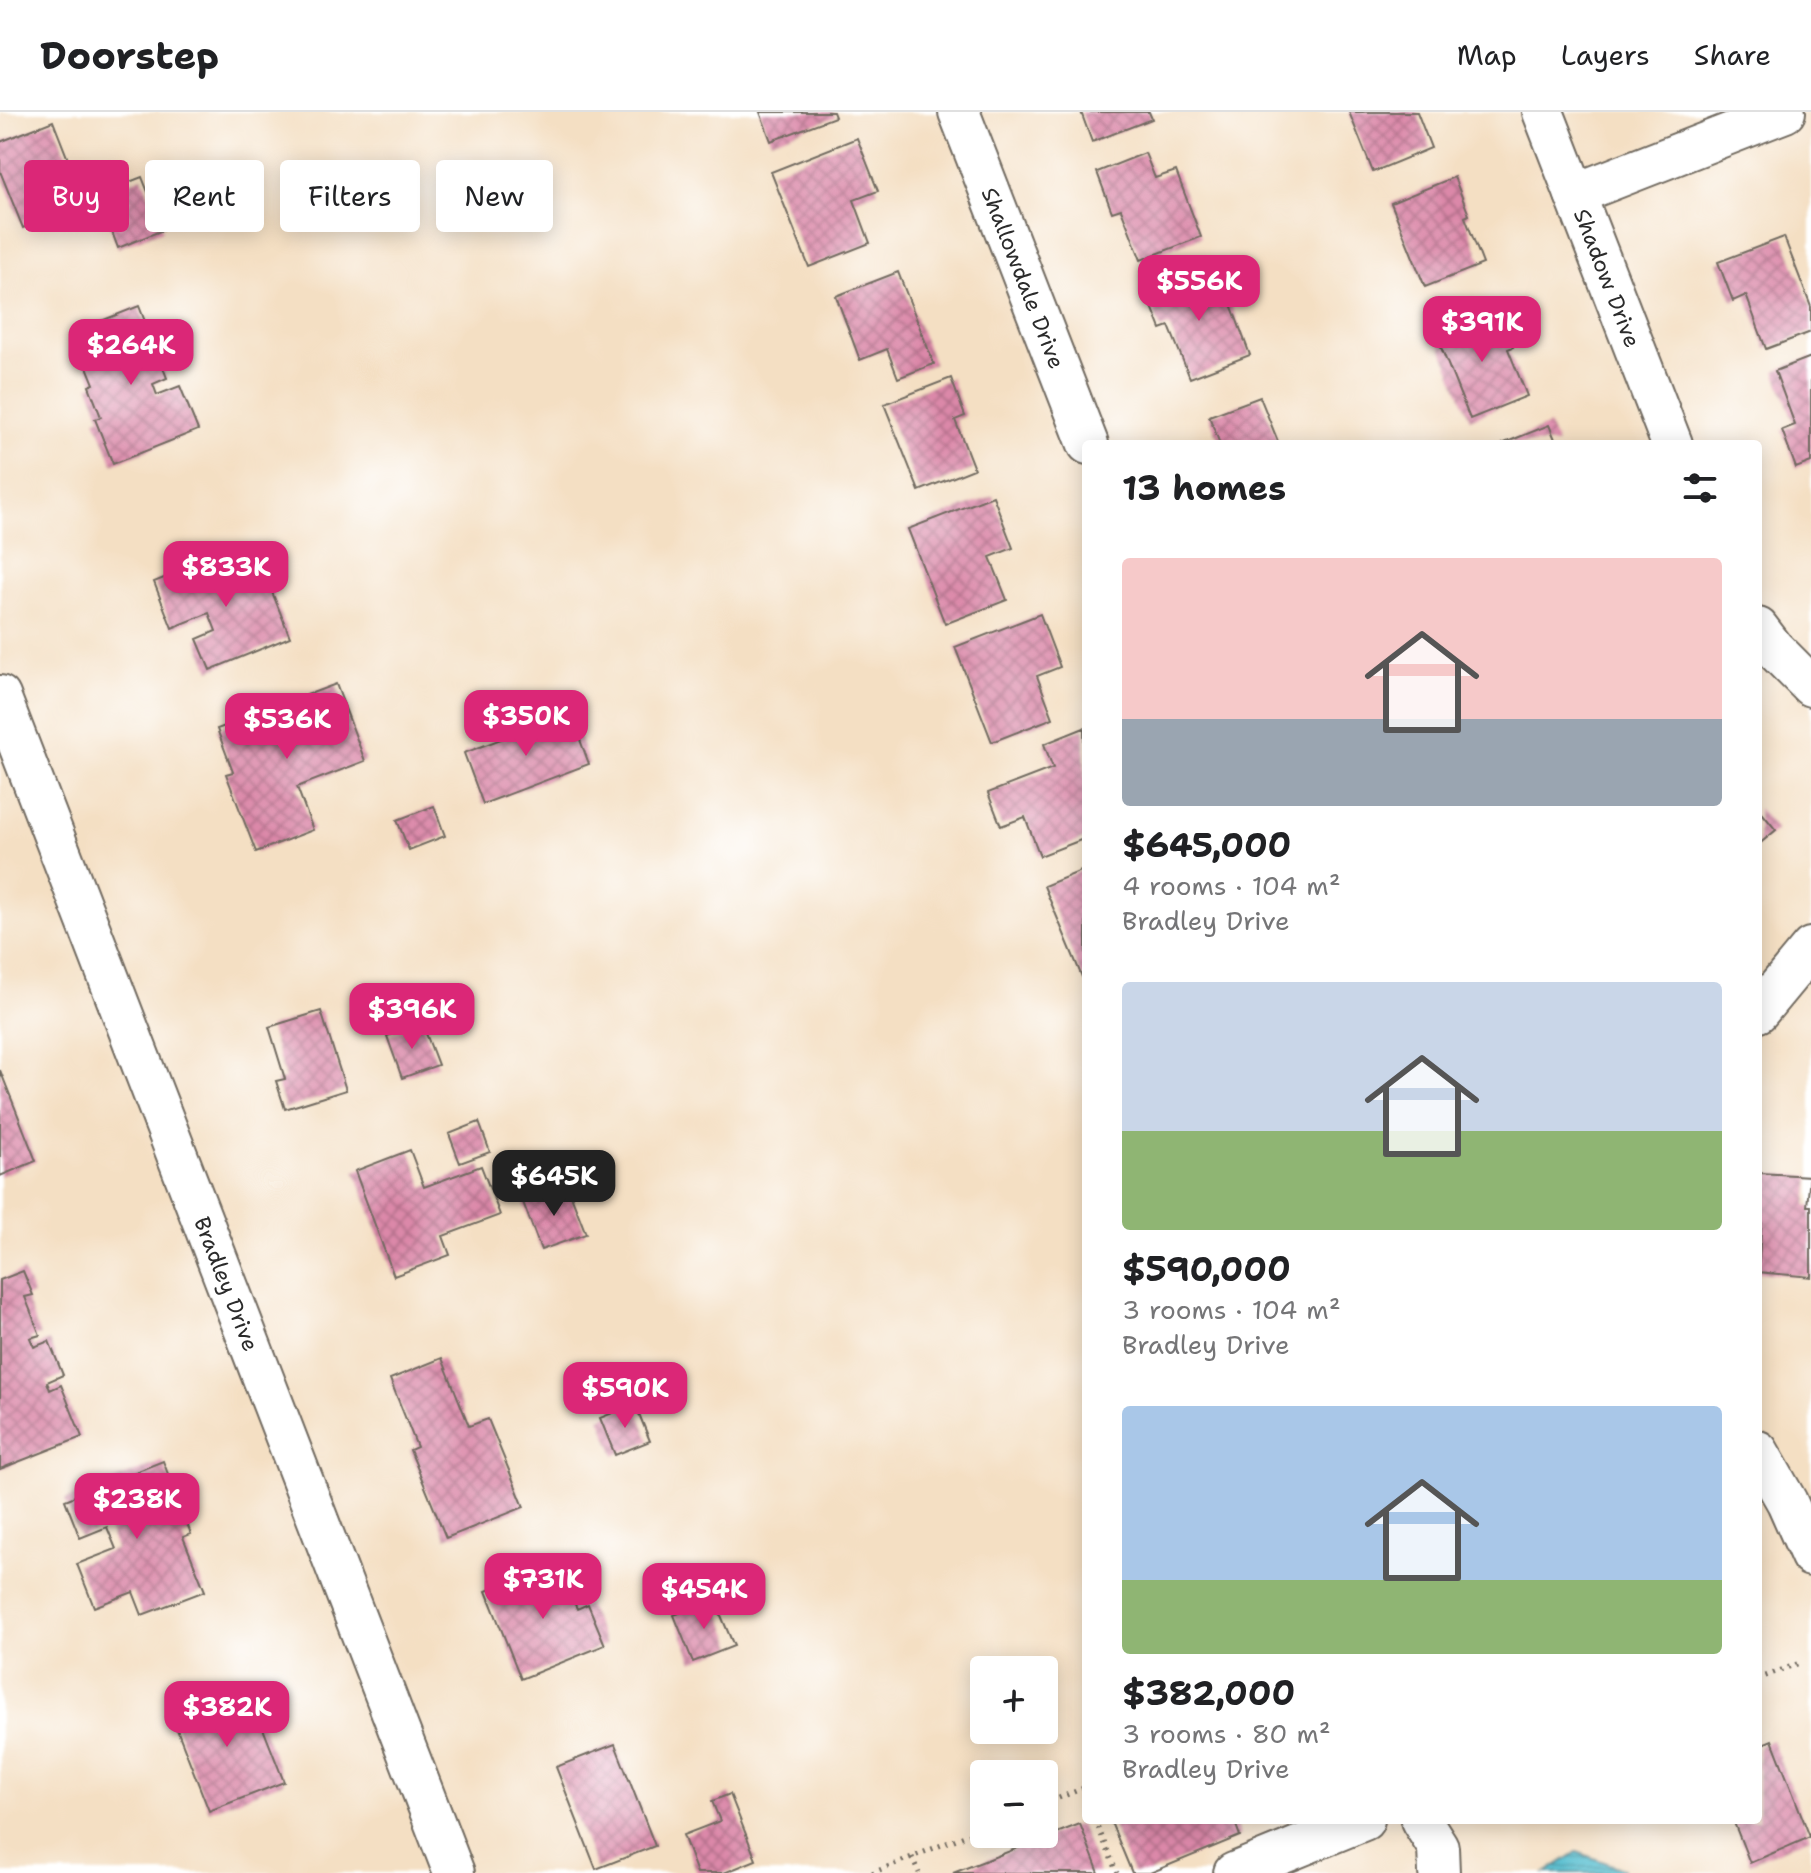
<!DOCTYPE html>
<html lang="en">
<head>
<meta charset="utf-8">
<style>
  body { margin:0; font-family:"Shantell Sans",sans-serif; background:#f2f2f2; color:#202124; height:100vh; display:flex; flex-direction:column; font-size:30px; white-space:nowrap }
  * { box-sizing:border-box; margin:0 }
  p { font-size:26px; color:#757577 }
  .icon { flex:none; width:44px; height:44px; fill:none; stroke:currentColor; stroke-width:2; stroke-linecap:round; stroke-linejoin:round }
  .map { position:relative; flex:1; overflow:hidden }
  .side { position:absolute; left:1082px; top:328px; width:680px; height:1384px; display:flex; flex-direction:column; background:#fff; border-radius:8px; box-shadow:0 4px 20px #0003 }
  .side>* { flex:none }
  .hud { position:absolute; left:24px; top:48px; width:760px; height:72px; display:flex; gap:16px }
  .fabs { position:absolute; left:970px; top:1544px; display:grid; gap:16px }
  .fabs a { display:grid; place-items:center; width:88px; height:88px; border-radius:8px; background:#fff; box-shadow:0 4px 20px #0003; font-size:40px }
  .price { position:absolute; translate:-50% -68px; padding:0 18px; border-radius:16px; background:#db2777; color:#fff; font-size:26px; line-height:52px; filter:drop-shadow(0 2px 4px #0008) }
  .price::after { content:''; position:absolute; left:50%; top:48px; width:24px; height:18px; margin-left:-12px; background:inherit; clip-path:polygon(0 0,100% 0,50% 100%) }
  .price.selected { background:#222; color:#fff }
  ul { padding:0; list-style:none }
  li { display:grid; align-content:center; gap:16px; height:424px; padding:0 40px }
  li span { display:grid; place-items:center; height:248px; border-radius:8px; color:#555 }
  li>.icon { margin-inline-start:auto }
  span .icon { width:144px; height:144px; fill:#fffc; stroke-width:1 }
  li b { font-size:34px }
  h2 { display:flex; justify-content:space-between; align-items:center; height:96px; padding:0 40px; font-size:34px }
  .chip { padding:0 28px; border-radius:8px; background:#fff; box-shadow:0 4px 20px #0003; font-size:28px; line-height:72px }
  .chip.selected { background:#db2777; color:#fff }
  header { display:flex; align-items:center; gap:48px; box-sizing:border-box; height:112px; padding:0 40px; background:#fff; border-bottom:2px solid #e0e0e0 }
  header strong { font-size:38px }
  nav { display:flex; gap:44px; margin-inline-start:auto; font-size:28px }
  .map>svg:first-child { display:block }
  .water { fill:url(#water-rules); stroke:#3f747d; stroke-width:2 }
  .building { fill:url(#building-cross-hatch) }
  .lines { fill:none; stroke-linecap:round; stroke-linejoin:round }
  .minor-casing { stroke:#716a60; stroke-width:44 }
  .path { stroke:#716a60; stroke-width:5; stroke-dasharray:2 6; stroke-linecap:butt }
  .minor { stroke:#fff; stroke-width:40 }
  .labels { text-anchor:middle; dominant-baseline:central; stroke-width:7; stroke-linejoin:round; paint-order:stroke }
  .street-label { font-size:22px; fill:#2b2b2b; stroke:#fff }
</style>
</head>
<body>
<header>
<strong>Doorstep</strong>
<nav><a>Map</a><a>Layers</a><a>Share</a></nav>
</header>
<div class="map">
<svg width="1811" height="1761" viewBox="0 0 1811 1761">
  <defs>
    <pattern id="water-rules" width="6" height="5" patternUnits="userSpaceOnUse" patternTransform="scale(2)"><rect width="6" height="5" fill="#53bdcf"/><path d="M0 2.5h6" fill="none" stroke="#459aa8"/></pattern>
    <pattern id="building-cross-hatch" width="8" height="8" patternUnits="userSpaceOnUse" patternTransform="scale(2)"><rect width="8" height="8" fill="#db88a9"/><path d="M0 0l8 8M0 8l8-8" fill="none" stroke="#b26f8a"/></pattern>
  </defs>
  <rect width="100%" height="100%" fill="#fff"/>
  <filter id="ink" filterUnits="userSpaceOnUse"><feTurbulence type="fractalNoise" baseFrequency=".0125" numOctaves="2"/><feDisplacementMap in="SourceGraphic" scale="16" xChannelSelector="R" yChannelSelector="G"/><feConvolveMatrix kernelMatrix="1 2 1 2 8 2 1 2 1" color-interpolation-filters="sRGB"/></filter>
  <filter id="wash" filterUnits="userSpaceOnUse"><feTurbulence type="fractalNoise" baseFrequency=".006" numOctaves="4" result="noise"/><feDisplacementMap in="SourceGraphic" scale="32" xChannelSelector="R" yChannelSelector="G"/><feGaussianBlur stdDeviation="1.8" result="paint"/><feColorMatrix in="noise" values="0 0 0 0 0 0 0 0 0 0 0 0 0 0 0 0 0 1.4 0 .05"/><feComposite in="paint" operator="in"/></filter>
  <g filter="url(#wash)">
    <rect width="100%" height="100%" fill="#f4dfc3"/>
    <path class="water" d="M1577 1740 1623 1757V1761H1545Z"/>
    <g id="blocks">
      <path class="building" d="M760 0H833L835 5 771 29Z
        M1081 0H1149L1152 7 1092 30Z
        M1349 0H1417L1431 36 1373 60Z
        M53 9 85 91 23 116 0 59V30Z
        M857 26 878 79 854 88 870 131 809 155 771 60Z
        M1145 41 1155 66 1176 59 1201 125 1141 148 1121 97 1112 100 1097 60Z
        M142 65 163 118 118 136 98 82Z
        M1454 65 1469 103 1465 105 1483 152 1425 175 1391 91Z
        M1784 125 1811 195V220L1766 237 1746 183 1733 189 1718 150Z
        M1194 158 1204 184 1225 176 1250 243 1190 266 1169 214 1161 217 1145 177Z
        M898 160 934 252 898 266 887 237 860 248 836 184Z
        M139 194 167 266 153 272 157 283 180 274 198 318 113 352 95 307 101 305 89 274 94 272 73 220Z
        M1498 197 1513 235 1508 237 1527 284 1470 307 1436 223Z
        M1811 245V350L1796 356 1782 318 1795 313 1775 259Z
        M951 266 965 304 955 308 974 357 919 379 884 292Z
        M1260 285 1279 332H1220L1209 304Z
        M1549 313 1557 332H1502Z
        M993 384 1013 436 990 445 1007 488 945 512 908 417Z
        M258 445 290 525 210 558 197 527 216 519 209 501 172 516 154 470 206 449 212 463Z
        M1040 502 1060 555 1037 564 1053 606 992 630 955 535Z
        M336 572 365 649 297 675 313 718 256 740 226 662 233 660 217 617Z
        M570 601 589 652 483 692 464 641Z
        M1084 616 1086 726 1040 744 1025 705 1001 714 988 681 1053 656 1044 632Z
        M434 694 445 724 409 738 397 708Z
        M1758 696 1776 718 1758 733Z
        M1086 757V863L1082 865 1044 774Z
        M321 899 346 978 285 997 276 969 285 967 269 915Z
        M422 911 438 953 402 966 387 924Z
        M0 958 36 1049 0 1064Z
        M479 1010 490 1040 460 1051 449 1022Z
        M410 1038 424 1075 481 1054 500 1103 443 1124 450 1143 394 1164 355 1059Z
        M1759 1061 1810 1064 1807 1094H1811V1165L1758 1160 1762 1105H1758Z
        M567 1073 586 1122 541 1138 523 1090Z
        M23 1159 33 1183 25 1185 40 1223 30 1226 34 1235 49 1229 63 1263 47 1270 50 1278 61 1273 82 1325 0 1357V1168Z
        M442 1246 469 1314 488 1307 524 1395 446 1426 410 1338 417 1335 390 1267Z
        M635 1292 650 1329 615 1343 600 1306Z
        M163 1349 191 1422 183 1425 205 1479 142 1503 133 1480 94 1495 77 1452 116 1437 107 1415 80 1426 65 1388Z
        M557 1450 577 1497 588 1492 605 1533 521 1567 486 1479Z
        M714 1487 734 1534 693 1550 674 1503Z
        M233 1574 246 1606 257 1601 284 1670 209 1699 173 1607 191 1600 188 1591Z
        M1772 1628 1810 1725 1750 1751 1733 1708H1758V1634Z
        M615 1632 655 1734 596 1757 556 1655Z
        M730 1682 756 1748 724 1761H697L683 1723 720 1709 712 1689Z
        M1110 1708H1234L1240 1724 1150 1761H1132Z
        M1080 1712 1099 1761H953Z"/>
    </g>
  </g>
  <g filter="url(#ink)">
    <use href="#blocks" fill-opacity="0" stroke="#716a60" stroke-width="2"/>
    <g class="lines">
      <defs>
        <g id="minor">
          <path id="s1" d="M959 0 1088 332"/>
          <path id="s2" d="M1543 0 1672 332"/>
          <path d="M1575 82 1785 0"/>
          <path d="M1758 516 1774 537 1811 574"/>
          <path id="s3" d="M0 584 454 1761"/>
          <path d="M1758 900 1811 836"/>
          <path d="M1758 1339 1787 1390 1811 1444"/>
          <path d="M1421 1708 1438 1735 1439 1761"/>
          <path d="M1234 1761 1364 1708"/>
        </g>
      </defs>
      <use href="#minor" class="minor-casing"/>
      <path class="path" d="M1758 1567 1802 1550
        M1044 1692 1086 1675
        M1095 1708 1117 1761
        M912 1745 919 1761
        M872 1761 984 1716"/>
      <use href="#minor" class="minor"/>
    </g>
  </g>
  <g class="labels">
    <g class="street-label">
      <text stroke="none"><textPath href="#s1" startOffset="178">Shallowdale Drive</textPath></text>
      <text stroke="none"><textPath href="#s2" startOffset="178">Shadow Drive</textPath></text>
      <text stroke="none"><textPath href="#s3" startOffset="630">Bradley Drive</textPath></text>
    </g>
  </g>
</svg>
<div class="fabs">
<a>+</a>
<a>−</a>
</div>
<b class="price" style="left:1199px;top:211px">$556K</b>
<b class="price" style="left:1482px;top:252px">$391K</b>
<b class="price" style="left:131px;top:275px">$264K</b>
<b class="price" style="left:226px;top:497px">$833K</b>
<b class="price" style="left:526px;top:646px">$350K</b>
<b class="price" style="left:287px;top:649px">$536K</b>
<b class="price" style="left:412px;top:939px">$396K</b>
<b class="price selected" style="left:554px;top:1106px">$645K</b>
<b class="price" style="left:625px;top:1318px">$590K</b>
<b class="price" style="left:137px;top:1429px">$238K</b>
<b class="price" style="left:543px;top:1509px">$731K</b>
<b class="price" style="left:704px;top:1519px">$454K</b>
<b class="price" style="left:227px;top:1637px">$382K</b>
<div class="hud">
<a class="chip selected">Buy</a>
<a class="chip">Rent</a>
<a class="chip">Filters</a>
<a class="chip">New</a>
</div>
<section class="side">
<h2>13 homes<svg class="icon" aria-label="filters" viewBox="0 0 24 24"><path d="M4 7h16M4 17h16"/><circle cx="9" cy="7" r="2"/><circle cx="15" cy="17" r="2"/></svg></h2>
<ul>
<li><span style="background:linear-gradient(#f6c9c9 65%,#9aa5b1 0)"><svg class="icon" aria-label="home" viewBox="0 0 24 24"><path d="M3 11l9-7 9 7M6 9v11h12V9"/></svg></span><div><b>$645,000</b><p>4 rooms · 104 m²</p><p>Bradley Drive</p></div></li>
<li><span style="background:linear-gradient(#c9d6e8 60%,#8fb573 0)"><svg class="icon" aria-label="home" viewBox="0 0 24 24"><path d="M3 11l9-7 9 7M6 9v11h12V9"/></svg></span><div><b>$590,000</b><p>3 rooms · 104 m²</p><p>Bradley Drive</p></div></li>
<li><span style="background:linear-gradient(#a9c7e8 70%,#8fb573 0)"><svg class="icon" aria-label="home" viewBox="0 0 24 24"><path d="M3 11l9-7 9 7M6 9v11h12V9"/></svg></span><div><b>$382,000</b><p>3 rooms · 80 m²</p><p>Bradley Drive</p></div></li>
</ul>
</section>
</div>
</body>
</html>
